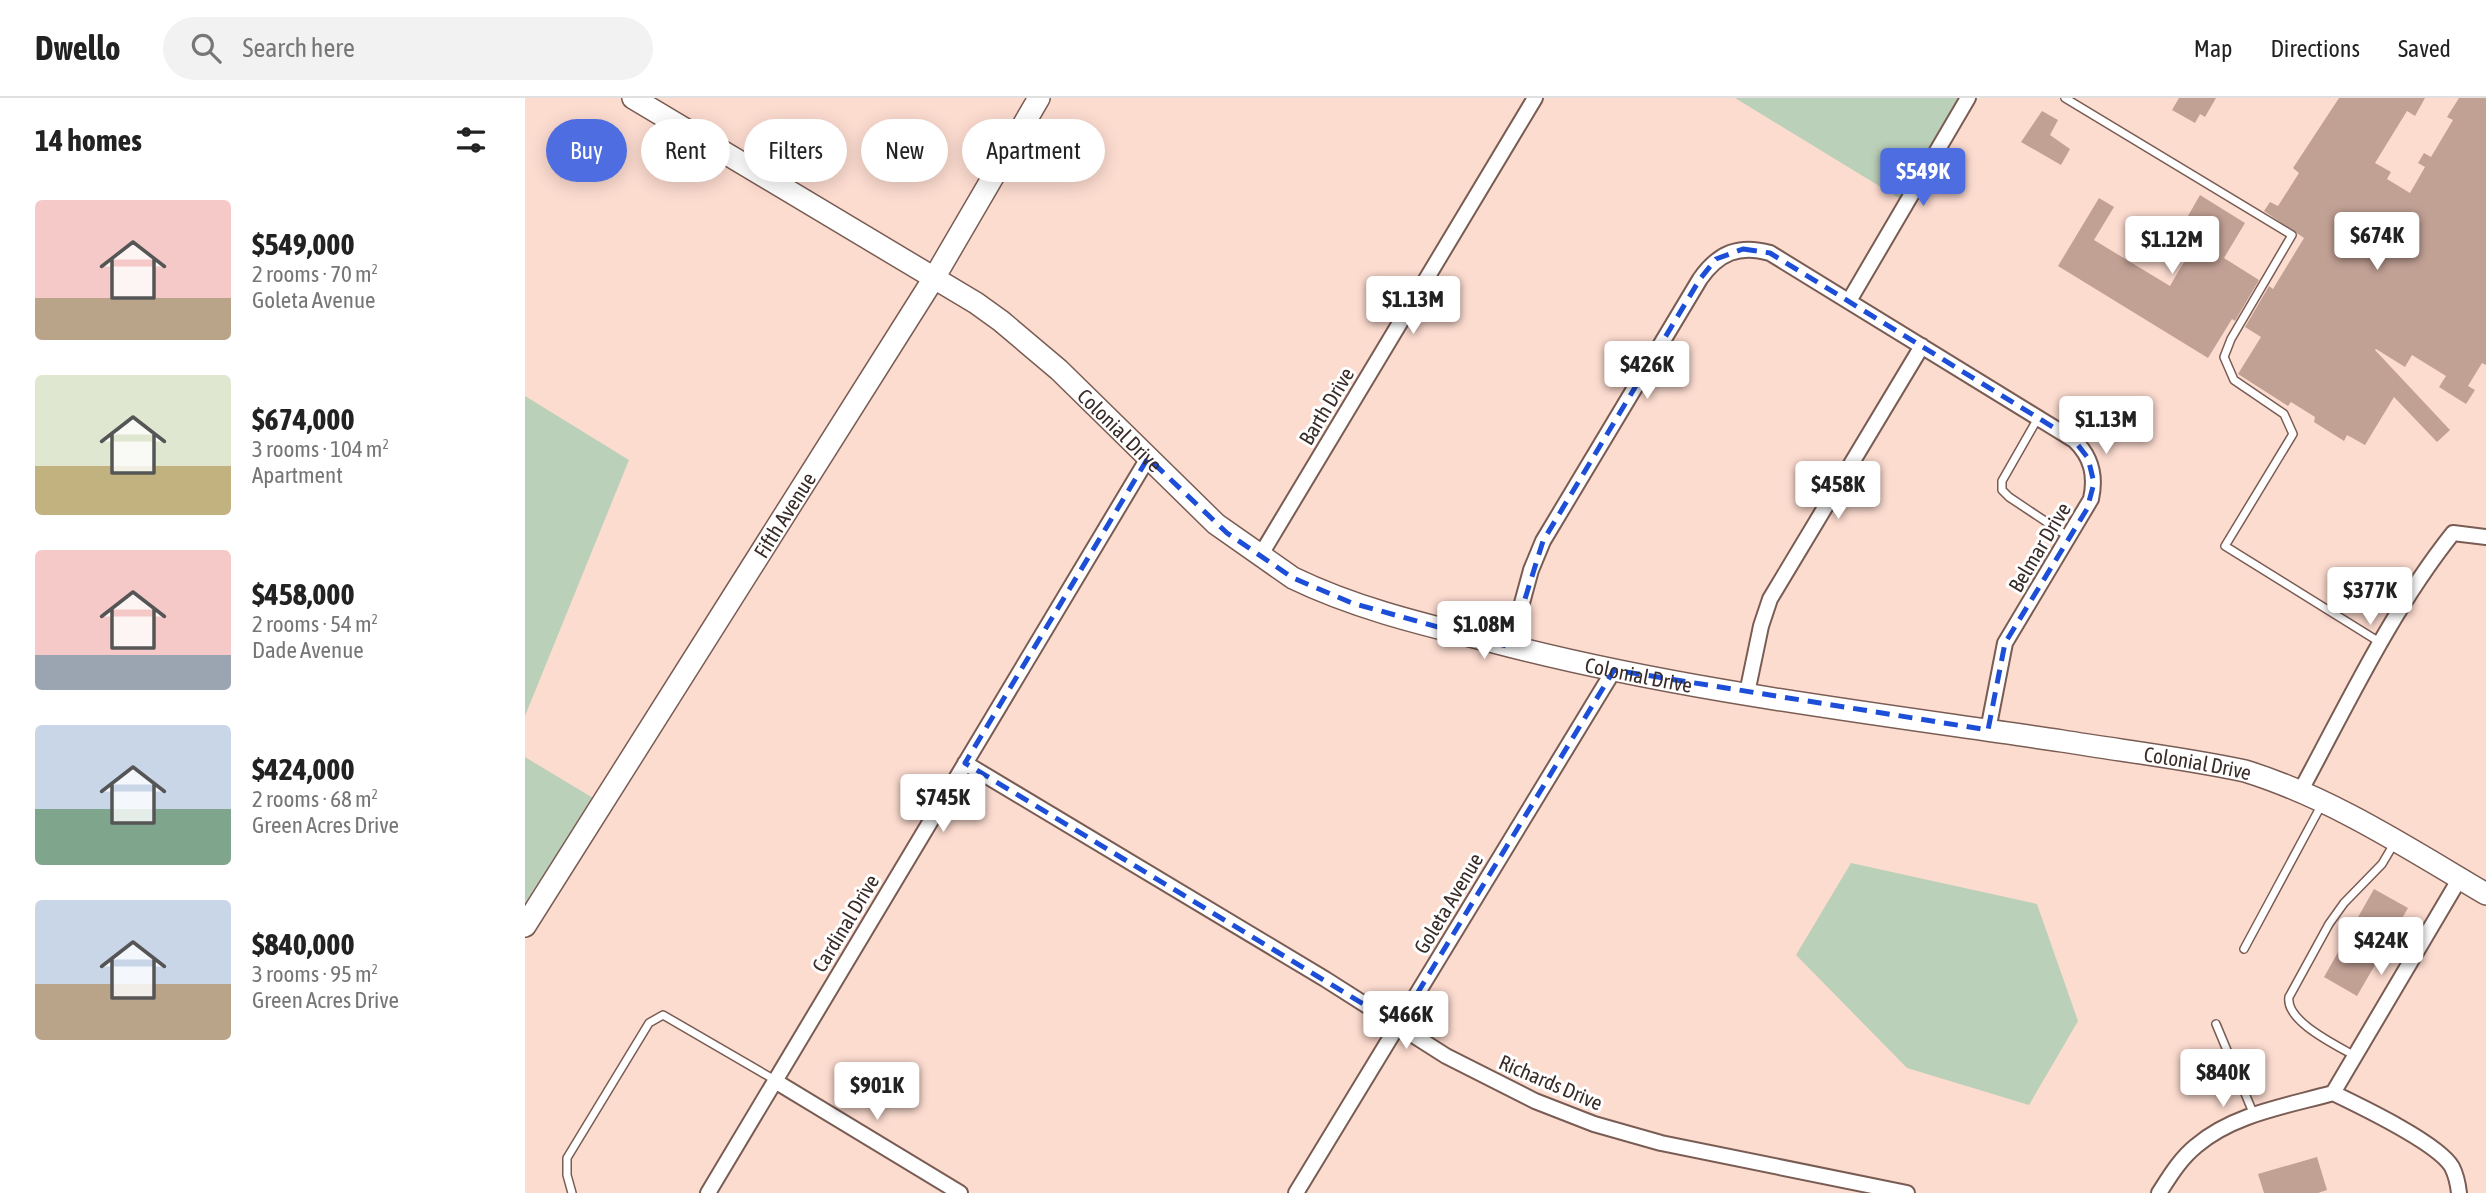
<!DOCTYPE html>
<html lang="en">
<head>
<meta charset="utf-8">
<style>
  body { margin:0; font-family:"Asap Condensed",sans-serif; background:#f2f2f2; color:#222; height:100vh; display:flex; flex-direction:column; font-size:26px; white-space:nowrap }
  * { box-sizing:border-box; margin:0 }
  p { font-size:23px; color:#767676 }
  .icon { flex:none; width:38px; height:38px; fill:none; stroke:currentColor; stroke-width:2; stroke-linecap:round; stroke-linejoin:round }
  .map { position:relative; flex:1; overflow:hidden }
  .panel { display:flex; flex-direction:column; background:#fff; width:525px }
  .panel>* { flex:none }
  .top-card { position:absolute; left:21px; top:21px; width:665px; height:63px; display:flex; gap:14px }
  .price { position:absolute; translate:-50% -60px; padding:0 16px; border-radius:7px; background:#fff; color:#222; font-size:23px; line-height:46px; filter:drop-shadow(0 2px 4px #0008) }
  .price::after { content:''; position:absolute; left:50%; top:42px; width:21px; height:16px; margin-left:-10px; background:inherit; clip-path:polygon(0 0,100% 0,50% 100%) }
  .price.selected { background:#4e6de1; color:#fff }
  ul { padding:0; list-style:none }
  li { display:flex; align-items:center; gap:21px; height:175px; padding:0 35px }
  li span { display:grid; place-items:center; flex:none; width:196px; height:140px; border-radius:7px; color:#555 }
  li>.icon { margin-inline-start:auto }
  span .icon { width:84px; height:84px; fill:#fffc; stroke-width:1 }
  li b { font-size:30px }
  h2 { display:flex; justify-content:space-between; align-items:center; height:84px; padding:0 35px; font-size:30px }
  .chip { padding:0 24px; border-radius:32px; background:#fff; box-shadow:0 4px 18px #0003; font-size:24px; line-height:63px }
  .chip.selected { background:#4e6de1; color:#fff }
  header { display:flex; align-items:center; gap:42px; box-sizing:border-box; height:98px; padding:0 35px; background:#fff; border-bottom:2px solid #e0e0e0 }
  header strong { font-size:33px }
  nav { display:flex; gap:38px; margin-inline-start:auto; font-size:24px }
  .search { width:490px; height:63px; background:#f2f2f2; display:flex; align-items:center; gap:18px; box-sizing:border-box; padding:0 24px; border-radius:38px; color:#767676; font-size:26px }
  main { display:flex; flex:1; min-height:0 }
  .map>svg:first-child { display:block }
  .green { fill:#bbd0b9 }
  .building { fill:#c2a195 }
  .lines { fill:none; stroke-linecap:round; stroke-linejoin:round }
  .lane-casing { stroke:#795c53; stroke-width:10 }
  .street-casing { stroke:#795c53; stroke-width:18 }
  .secondary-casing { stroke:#795c53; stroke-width:24 }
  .lane { stroke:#fff; stroke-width:7 }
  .street { stroke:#fff; stroke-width:14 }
  .secondary { stroke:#fff; stroke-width:21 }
  .marked { fill:none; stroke:#1d4ed8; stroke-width:5; stroke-dasharray:14 9; stroke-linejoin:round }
  .labels { text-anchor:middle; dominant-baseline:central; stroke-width:6; stroke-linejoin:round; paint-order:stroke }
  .street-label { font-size:21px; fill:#392c28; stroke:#fff }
</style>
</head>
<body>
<header>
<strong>Dwello</strong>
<div class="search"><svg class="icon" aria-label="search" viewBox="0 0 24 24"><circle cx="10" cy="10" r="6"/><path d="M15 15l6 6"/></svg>Search here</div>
<nav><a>Map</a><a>Directions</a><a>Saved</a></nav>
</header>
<main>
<section class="panel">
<h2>14 homes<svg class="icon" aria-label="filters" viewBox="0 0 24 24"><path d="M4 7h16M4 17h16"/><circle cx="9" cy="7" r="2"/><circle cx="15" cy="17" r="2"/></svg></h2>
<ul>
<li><span style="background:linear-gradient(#f6c9c9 70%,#b9a48a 0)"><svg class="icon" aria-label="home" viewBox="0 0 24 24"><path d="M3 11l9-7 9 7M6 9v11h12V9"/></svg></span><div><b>$549,000</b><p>2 rooms · 70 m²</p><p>Goleta Avenue</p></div></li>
<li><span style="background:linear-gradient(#dfe7d0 65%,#c2b280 0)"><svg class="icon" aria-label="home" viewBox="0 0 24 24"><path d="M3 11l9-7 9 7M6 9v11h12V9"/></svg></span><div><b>$674,000</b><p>3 rooms · 104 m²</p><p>Apartment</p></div></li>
<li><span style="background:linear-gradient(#f6c9c9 75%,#9aa5b1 0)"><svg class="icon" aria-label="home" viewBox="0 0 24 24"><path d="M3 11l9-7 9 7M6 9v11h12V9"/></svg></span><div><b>$458,000</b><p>2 rooms · 54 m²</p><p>Dade Avenue</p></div></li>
<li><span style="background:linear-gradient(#c9d6e8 60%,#7fa58c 0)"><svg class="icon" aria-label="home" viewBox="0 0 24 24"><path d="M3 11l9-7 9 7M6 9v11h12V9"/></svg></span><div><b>$424,000</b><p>2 rooms · 68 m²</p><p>Green Acres Drive</p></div></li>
<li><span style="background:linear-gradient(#c9d6e8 60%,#b9a48a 0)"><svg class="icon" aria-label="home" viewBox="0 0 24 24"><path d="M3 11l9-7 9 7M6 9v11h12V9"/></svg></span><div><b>$840,000</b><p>3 rooms · 95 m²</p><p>Green Acres Drive</p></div></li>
</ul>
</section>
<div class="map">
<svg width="1961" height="1095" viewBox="0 0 1961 1095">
  <rect width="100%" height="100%" fill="#fddcd0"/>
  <path class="green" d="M1210 0H1443L1382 105Z
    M0 298 104 362 0 618Z
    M0 659 78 706 0 828Z
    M1326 765 1512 806 1553 923 1504 1007 1382 970 1271 857Z"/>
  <path class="building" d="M1654 0H1691L1680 19 1675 16 1670 25 1647 12Z
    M1814 0H1900L1890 18 1882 13 1850 65 1866 74 1862 81 1885 95 1900 69 1893 65 1899 55 1906 59 1928 22 1922 19 1934 0H1961V267L1957 265 1943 288 1950 292 1941 306 1914 289 1921 278 1887 257 1880 269 1851 251 1850 252 1925 332 1912 344 1869 299 1840 347 1822 337 1819 343 1789 324 1790 319 1766 304 1763 308 1713 276 1736 239 1720 229 1744 188 1748 191 1779 140 1739 113 1745 104 1753 108 1774 75 1768 70Z
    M1517 13 1533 22 1525 37 1545 51 1536 67 1496 44Z
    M1675 97 1720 125 1699 160 1734 182 1710 223 1707 221 1683 260 1533 168 1574 100 1589 109 1569 142 1645 188 1665 154 1648 144Z
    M1849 791 1883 810 1832 898 1799 879Z
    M1792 1059 1802 1092 1793 1095H1739L1733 1076Z"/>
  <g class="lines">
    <defs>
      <path id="lane" d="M1540 0 1767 137 1706 241 1699 259 1709 282 1759 316 1768 336 1700 448 1856 545
        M1513 320 1477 383V392L1484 399 1544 439
        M1719 851 1797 706
        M1691 926 1729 1017
        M1830 958C1811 947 1760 923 1764 899L1804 826 1819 805 1857 766 1870 744
        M47 1095 42 1077V1060L124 925 138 917 250 982"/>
      <path id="street" d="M1324 203 1443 0
        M735 458 1010 0
        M985 549 1006 472 1018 443 1175 181C1193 155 1214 146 1245 155L1549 342C1567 359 1571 378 1566 401L1480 545 1463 632
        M1222 595 1236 528 1245 501 1397 248
        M440 665 800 881 921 958 1010 1003 1069 1026 1136 1045 1382 1095
        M1776 692C1823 605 1866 513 1928 435L1961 439
        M250 983 435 1095
        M1808 995C1835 1008 1913 1045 1927 1069 1931 1077 1933 1086 1934 1095
        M183 1095 623 360
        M771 1095 1089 572
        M1634 1095C1645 1078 1655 1061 1671 1048 1708 1016 1762 1008 1808 995L1935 780"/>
      <g id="secondary">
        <path id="s1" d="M108 0 451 205 476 223 534 272 691 426 768 480C832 511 901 527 969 544 1155 593 1348 615 1537 643 1598 653 1660 660 1720 673 1807 700 1883 750 1961 796"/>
        <path id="s2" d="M0 828 409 180 514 0"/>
      </g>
    </defs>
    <use href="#lane" class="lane-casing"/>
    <use href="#street" class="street-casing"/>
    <use href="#secondary" class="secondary-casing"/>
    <use href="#lane" class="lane"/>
    <use href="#street" class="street"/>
    <use href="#secondary" class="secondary"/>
  </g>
  <path class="marked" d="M1218 151 1245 155 1549 342 1563 360 1569 385 1562 411 1480 545 1463 632 1089 572 873 927 440 665 623 360 702 435 768 480 827 505 985 549 1018 443 1175 181 1191 161Z"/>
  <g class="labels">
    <g class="street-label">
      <text transform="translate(801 308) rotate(-59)">Barth Drive</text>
      <text stroke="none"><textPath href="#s1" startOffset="592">Colonial Drive</textPath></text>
      <text stroke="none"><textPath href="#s2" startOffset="486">Fifth Avenue</textPath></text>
      <text transform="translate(1514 449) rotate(-59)">Belmar Drive</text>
      <text stroke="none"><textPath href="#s1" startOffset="1180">Colonial Drive</textPath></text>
      <text stroke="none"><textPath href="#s1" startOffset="1746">Colonial Drive</textPath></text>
      <text transform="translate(923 805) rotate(-59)">Goleta Avenue</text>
      <text transform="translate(320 825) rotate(-59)">Cardinal Drive</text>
      <text transform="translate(1026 984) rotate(23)">Richards Drive</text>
    </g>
  </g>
</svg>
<b class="price selected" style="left:1398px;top:110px">$549K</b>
<b class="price" style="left:1852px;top:174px">$674K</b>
<b class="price" style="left:1647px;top:178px">$1.12M</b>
<b class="price" style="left:888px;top:238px">$1.13M</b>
<b class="price" style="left:1122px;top:303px">$426K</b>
<b class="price" style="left:1581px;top:358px">$1.13M</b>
<b class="price" style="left:1313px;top:423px">$458K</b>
<b class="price" style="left:1845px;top:529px">$377K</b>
<b class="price" style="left:959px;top:563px">$1.08M</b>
<b class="price" style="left:418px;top:736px">$745K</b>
<b class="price" style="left:1856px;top:879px">$424K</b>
<b class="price" style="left:881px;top:953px">$466K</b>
<b class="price" style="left:1698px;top:1011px">$840K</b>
<b class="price" style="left:352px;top:1024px">$901K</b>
<div class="top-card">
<a class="chip selected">Buy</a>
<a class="chip">Rent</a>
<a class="chip">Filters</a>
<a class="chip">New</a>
<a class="chip">Apartment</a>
</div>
</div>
</main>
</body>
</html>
